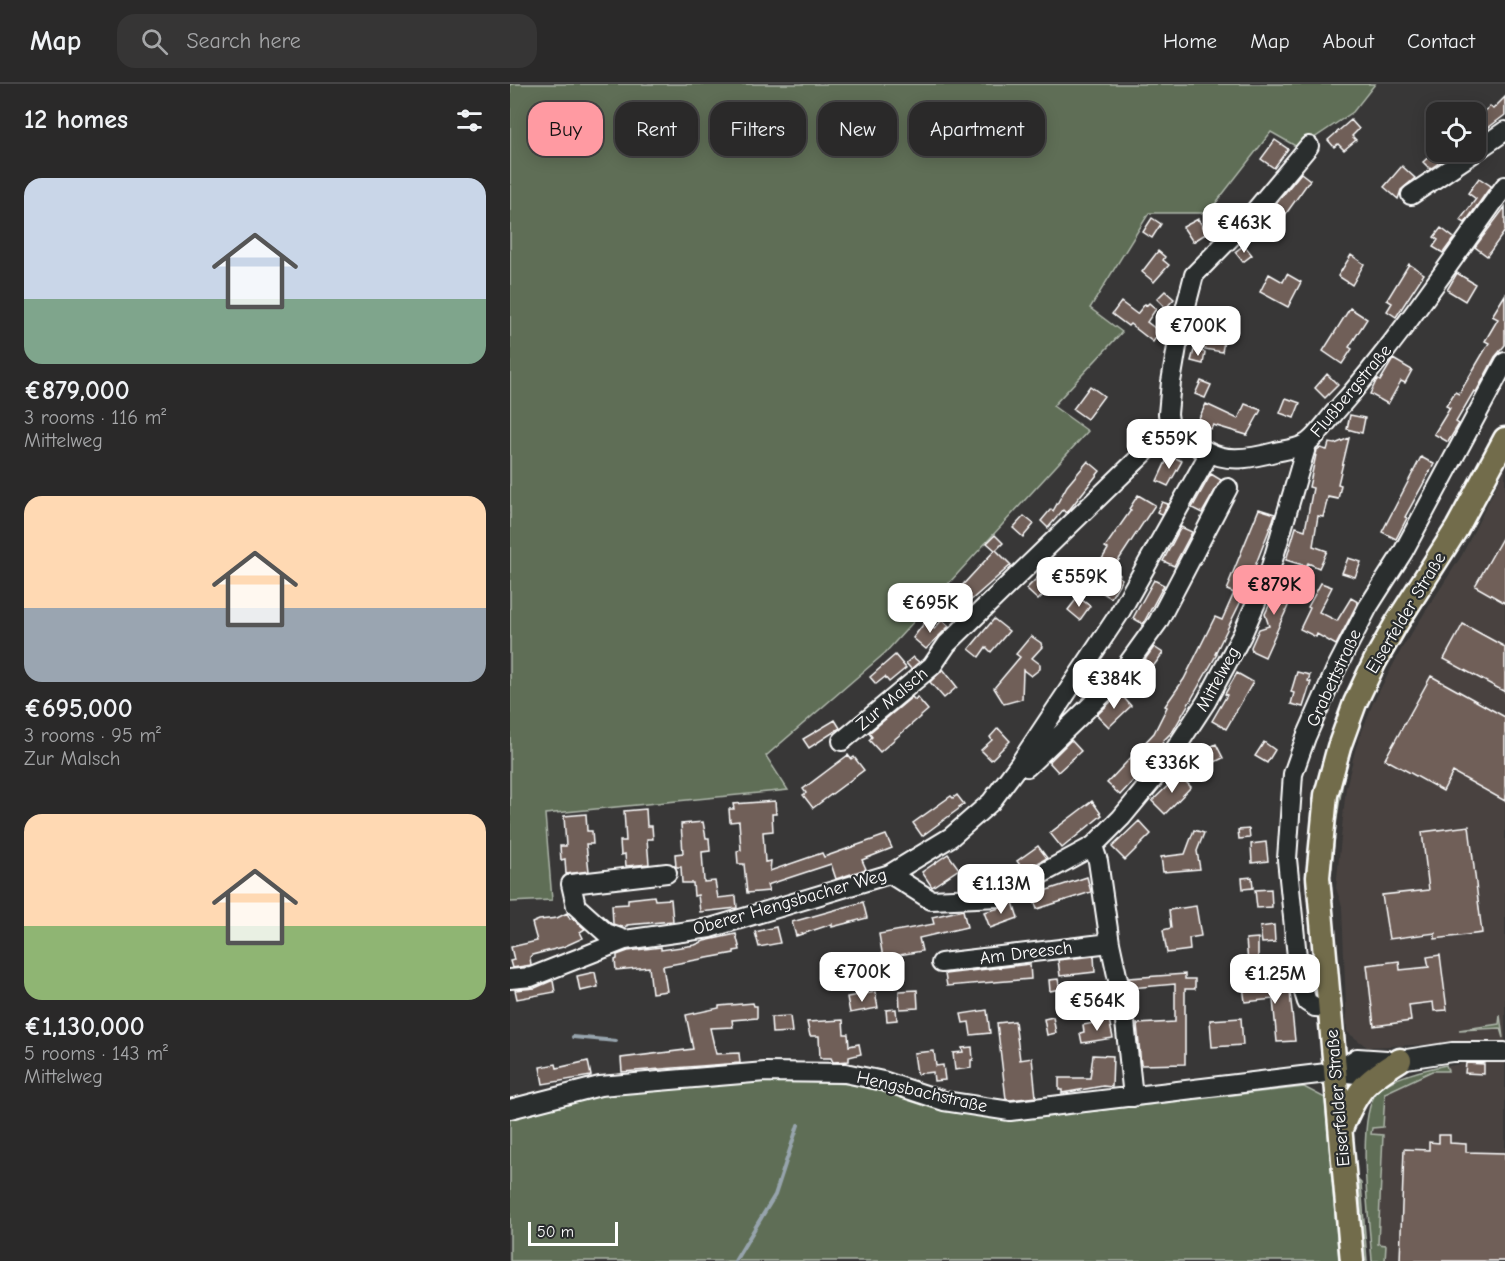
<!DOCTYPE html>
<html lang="en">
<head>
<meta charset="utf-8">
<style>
  body { margin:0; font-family:"Comic Neue",sans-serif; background:#363535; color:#f1f3f6; height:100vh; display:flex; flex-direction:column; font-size:22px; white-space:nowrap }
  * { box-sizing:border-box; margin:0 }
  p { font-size:20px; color:#a5a6a8 }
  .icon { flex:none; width:33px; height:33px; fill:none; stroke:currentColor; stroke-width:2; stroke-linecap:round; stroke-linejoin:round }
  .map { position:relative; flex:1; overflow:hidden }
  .sheet { display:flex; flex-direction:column; background:#2a2929; width:510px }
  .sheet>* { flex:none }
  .guide { position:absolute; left:18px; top:18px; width:570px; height:54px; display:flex; gap:12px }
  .fabs { position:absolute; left:916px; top:18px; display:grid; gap:12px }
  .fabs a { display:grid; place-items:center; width:60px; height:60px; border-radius:12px; background:#2a2929; box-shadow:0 3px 15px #0003,0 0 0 2px #464546; font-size:30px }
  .scale { position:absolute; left:18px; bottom:15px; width:90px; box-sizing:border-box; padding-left:6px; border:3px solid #fff; border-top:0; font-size:16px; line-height:21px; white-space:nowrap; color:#fff; -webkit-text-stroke:4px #2a2d2e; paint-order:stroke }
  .price { position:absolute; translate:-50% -51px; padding:0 14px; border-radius:12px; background:#fff; color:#222; font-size:20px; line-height:39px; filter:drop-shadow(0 2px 3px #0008) }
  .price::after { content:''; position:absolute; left:50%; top:36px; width:18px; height:14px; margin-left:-9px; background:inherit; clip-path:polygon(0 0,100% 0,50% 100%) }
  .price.on { background:#ff9aa2; color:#111 }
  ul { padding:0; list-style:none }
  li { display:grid; align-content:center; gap:12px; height:318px; padding:0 24px }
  li span { display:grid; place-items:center; height:186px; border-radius:18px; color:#555 }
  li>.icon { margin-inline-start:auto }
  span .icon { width:108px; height:108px; fill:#fffc; stroke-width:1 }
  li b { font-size:26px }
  h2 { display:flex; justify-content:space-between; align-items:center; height:72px; padding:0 24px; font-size:26px }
  .pill { padding:0 21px; border-radius:18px; background:#2a2929; box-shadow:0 3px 15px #0003,0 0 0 2px #464546; font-size:21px; line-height:54px }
  .pill.on { background:#ff9aa2; color:#111 }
  header { display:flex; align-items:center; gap:36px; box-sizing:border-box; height:84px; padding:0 30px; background:#2a2929; border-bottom:2px solid #464546 }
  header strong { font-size:28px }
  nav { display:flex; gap:33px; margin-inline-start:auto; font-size:21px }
  .search { width:420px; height:54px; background:#363535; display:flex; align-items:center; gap:15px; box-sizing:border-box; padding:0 21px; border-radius:18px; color:#a5a6a8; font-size:22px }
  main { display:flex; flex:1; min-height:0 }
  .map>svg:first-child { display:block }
  .built { fill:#494341 }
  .green { fill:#5e6e56; stroke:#aeb6aa; stroke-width:1.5 }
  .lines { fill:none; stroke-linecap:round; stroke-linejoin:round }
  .stream { stroke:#97a4ad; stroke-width:4 }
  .building { fill:#705e59; stroke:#fff; stroke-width:1.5 }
  .minor-casing { stroke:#fff; stroke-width:22 }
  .major-casing { stroke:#fff; stroke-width:27 }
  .minor { stroke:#2a2d2e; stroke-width:18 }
  .major { stroke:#726c4b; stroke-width:22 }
  .labels { text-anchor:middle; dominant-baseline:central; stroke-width:4.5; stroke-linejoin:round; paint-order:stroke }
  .street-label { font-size:18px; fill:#fff; stroke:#2a2d2e }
</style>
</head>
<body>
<header>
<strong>Map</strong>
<div class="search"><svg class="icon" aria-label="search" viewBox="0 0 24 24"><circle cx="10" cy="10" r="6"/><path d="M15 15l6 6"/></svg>Search here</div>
<nav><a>Home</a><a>Map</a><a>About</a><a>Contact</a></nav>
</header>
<main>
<section class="sheet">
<h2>12 homes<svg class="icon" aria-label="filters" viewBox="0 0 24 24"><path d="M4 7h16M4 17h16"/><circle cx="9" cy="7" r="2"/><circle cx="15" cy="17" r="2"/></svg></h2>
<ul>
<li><span style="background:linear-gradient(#c9d6e8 65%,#7fa58c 0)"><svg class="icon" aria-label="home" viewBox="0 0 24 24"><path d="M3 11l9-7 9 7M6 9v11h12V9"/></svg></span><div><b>€879,000</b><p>3 rooms · 116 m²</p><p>Mittelweg</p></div></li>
<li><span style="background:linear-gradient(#ffd9b3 60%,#9aa5b1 0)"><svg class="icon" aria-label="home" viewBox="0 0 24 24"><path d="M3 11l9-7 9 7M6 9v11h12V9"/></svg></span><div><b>€695,000</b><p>3 rooms · 95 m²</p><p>Zur Malsch</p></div></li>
<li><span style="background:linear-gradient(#ffd9b3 60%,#8fb573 0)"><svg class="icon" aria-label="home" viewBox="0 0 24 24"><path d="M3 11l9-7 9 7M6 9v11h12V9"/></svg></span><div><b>€1,130,000</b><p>5 rooms · 143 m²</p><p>Mittelweg</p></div></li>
</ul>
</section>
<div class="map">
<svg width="995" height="1177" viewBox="0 0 995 1177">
  <rect width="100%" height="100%" fill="#383737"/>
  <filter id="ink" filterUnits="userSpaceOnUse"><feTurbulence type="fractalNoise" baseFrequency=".0167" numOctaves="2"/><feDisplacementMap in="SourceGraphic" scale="12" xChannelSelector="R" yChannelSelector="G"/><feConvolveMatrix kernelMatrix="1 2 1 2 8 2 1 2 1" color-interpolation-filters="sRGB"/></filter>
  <g filter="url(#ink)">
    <path class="built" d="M995 385V957L857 963 837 948 832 822 826 804 836 704 846 663 863 619 892 564 952 471Z
      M956 979H995V1177H862L856 1074 860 1020 871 1004 906 988Z"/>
    <path class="green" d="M0 0H865L843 28 789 64 761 48 698 129H639L580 224 612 248 543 322 578 347 375 569 256 672 278 706 35 730 42 816 0 818Z
      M982 402C942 488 877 560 846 650 831 693 825 739 822 784H820L824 729 836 674 870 584Z
      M990 931 993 954 990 944 949 946 989 940Z
      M936 981 938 987H922L875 1009 873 1043 862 1044 861 1050 873 1051 868 1160 876 1161 875 1177H862C860 1141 845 1033 867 1008 880 993 917 985 936 981Z
      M261 997 345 1000 452 1029 515 1035 794 1003 815 1014 829 1177H0V1032L84 1010Z
      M849 1097 851 1099 857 1177H855Z"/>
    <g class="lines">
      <path class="stream" d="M63 953 106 957
        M225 1177 265 1111 288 1041"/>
    </g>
    <path class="building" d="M995 13V31L966 53V35L980 22 983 25Z
      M841 36 849 45 842 52 846 56 834 66 828 60 824 63 818 56Z
      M765 56 778 65 764 84 751 75Z
      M924 68H946L920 85 913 78Z
      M892 82 905 94 891 106 888 115 874 103Z
      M791 89 800 96 768 141 756 132Z
      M969 94 981 102 955 139 950 136 966 115 958 109Z
      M995 123V147L977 172 965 163Z
      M714 124 724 132 716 142 707 135Z
      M642 134 651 140 642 154 633 148Z
      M688 135 697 149 683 158 673 143Z
      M931 144 944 154 933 169 923 163 928 156 924 153Z
      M734 161 742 171 733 178 725 168Z
      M648 167 655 173 653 176 659 181 644 198 632 188Z
      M841 171 854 180 842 201 828 192Z
      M899 180 914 190 886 233 877 227 882 219 877 216Z
      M947 189 965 200 955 217 937 206Z
      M759 190 773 198 777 190 791 198 778 223 750 208Z
      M655 207 664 215 656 224 647 215Z
      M995 211V261L985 273 966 308 964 307 946 338 949 340 938 358 924 350 940 324 936 322 945 308 949 310 979 259 975 257 988 235 982 232Z
      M611 218 627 230 635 220 637 221 639 219 646 225 637 238 650 248 643 258 620 240 618 242 602 230Z
      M840 224 857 235 839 263 842 265 832 280 813 267Z
      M694 236 708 238 706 249 715 252 712 268 689 264Z
      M684 266 695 268 693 280 681 277Z
      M883 275 902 286 895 299 891 297 878 320 860 310 867 295 870 297Z
      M817 290 828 301 815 314 805 304Z
      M691 297 701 301 695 314 685 310Z
      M580 302 594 312 577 335 563 325Z
      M776 314 790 319 784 334 770 329Z
      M696 320 728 335 735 320 751 326 737 351 703 341 701 345 687 338Z
      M840 331 855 334 852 349 837 345Z
      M631 342 640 345 633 354 627 352Z
      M839 354 828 400 831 401 828 415 818 413 813 433 808 432 803 462 817 467 809 484 798 479 796 482 776 476 786 443 795 446 803 404 799 403 807 366 810 364 817 366 819 359 825 360Z
      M659 371 672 377 658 402 647 397Z
      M911 373 924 380 895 433 897 434 886 455 872 448Z
      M578 377 590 387 559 426 556 429 553 426 538 444 531 437 541 425 543 427 557 402Z
      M701 390 711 396 692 429 682 424Z
      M628 411 645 421 602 486 610 491 609 493 612 495 601 514 580 501 589 487 586 485 598 465 595 463 621 426 619 425Z
      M652 418 658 420 652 431 647 428Z
      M749 425 765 430 763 436 733 513 705 570H707L663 647 654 656 645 673 610 711 597 699 644 649 657 623 655 622 674 595 705 533 712 536 724 509 717 506 720 499 719 498Z
      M514 432 524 440 513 453 503 444Z
      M671 443 682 448 664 482 653 477Z
      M995 449V519L965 502Z
      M485 451 493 459 486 466 501 481 452 524 442 514 450 508 448 506 485 466 477 459Z
      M838 474 851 478 845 493 832 489Z
      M528 493 540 504 528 516 516 505Z
      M769 494 788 500 755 573 742 567 741 563 749 545 759 542 755 530 767 505 764 504Z
      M644 496 654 501 633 540 623 534Z
      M811 499 822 503 809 528 827 537 841 514 848 518 826 561 807 550 806 553 790 545 800 524 798 523Z
      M568 513 580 522 570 536 558 526Z
      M484 535 499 547 481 568 476 563 469 573 459 565Z
      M432 536 439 542 416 565 403 554 415 538 424 545Z
      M953 540 995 563V608L934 575Z
      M521 552 531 559 532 563 522 574 530 580V585L521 592 513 586 512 615 494 620 484 604 510 573 506 570Z
      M644 563 653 569 634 595 625 589Z
      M385 571 396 584 379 598 375 593 366 600 360 593Z
      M403 573 409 578 401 585 396 579Z
      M433 585 447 603 434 614 420 598Z
      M787 588 800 591 798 597 801 598 793 623 781 620 784 609 781 608Z
      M727 589 743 598 716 645 702 637 717 611 715 610Z
      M921 592 995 633V717L943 688 933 707 875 675Z
      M610 609 621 622 599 643 587 631Z
      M402 613 405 616 407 613 418 626 370 668 359 656 362 653 359 649Z
      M325 636 330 644 299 664 293 655Z
      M488 644 500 657 481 676 471 666 482 656 480 653Z
      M561 656 571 667 548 688 539 678Z
      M754 658 765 666 757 679 745 672Z
      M706 660 713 674 697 682 690 668Z
      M338 671 341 675 344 673 354 686 303 724 293 711 296 709 293 705Z
      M669 691 681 703 655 730 642 717Z
      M447 711 454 720 449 723 450 724 412 752 403 739 441 712 443 714Z
      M265 717 266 730H262L263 747 253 748 255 778 261 777 260 787 312 769 314 773 376 751 382 764 352 776 356 785 326 795 321 780 257 801 259 807 237 809 234 780H228L227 767 231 766 229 737 220 738 219 725H224L223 720Z
      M582 717 592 731 552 764 540 749Z
      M136 725 137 742H142L143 755H137L139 780 116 782 115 770 111 771 110 757H116L114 727Z
      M76 730 77 747H82L83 760H76L79 787 56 790 55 775 51 776 50 762H56L54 732Z
      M629 737 641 750 615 776 602 763Z
      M193 738 196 754H199L200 767 192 768 194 798 205 797 208 814 226 812 227 824 190 828 188 811 184 812 183 799H172L171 783H166L165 770 173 769 171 740Z
      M959 742 972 849 925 855V849L879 855 872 811 919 806 912 748Z
      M739 745 740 754 729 755 728 746Z
      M684 746 694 749 687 767 690 785 653 788 651 773 675 770Z
      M756 758 758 777 742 779 741 760Z
      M528 762 537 774 514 787 507 777Z
      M438 770 449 785 422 803 412 788Z
      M577 793 581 808 527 825 522 811Z
      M742 793 743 804 733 805 732 794Z
      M761 805 762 823 747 824 745 806Z
      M144 812 145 816 161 815 163 837 117 841V842L112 843 103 840 102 821 118 820V815Z
      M353 818 357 834 322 843V840L286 852 282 838Z
      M503 818 508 834 480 844 474 828 494 823Z
      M686 822 691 852 679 854 680 866 657 869 653 846 661 844 659 826Z
      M453 826 457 843 409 854 412 867 373 874 369 850 424 840 422 833Z
      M57 829 60 835 62 834 75 845 70 848 73 854 53 863 22 871 20 873 21 881 2 884 0 877 4 876 1 863 27 857 22 839 29 836 47 834Z
      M764 841 765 858 752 859 750 843Z
      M266 843 270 859 249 863 245 848Z
      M226 850 230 866 224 867V869L153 882 157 907 142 909 139 883 106 886 105 876 107 875V871L118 867 151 863V866L185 861 194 857Z
      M748 854V878L738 879 736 855Z
      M930 871 937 926 924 927 923 918 899 921 901 937 864 942 857 881 889 877 890 886 919 883 917 873Z
      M584 872 585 888 550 892 548 876Z
      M520 880 521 895 437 902 435 890Z
      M85 888 88 903 70 907 67 892Z
      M675 890V895H685V905H675V980L631 981 627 940 665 938V900L621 904 619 894Z
      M548 895 550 905 540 907 539 896Z
      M41 897H43L45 908 7 915 5 906 25 904Z
      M761 897H779L782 907 780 908 785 957 767 958 763 915 735 918 733 901Z
      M407 906 408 924 390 925 389 907Z
      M365 908 368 924 340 929 337 913Z
      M243 919 244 922H247V934L222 936 223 943 200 944 206 970 229 969 230 979 112 988 111 974 183 965 176 931 209 924V922Z
      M386 925 387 936 377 937 376 926Z
      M477 926 480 949 461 951 459 938 453 939 451 930Z
      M280 932 282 948 262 949 261 933Z
      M543 933 546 949 537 951 534 935Z
      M731 934 733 961 702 963 700 936Z
      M333 936 334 950H338L339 962 349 960 351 970 339 973V977L323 978 321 974H310L309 952H300L297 938Z
      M599 936 603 954 572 959 570 949 574 948 573 941Z
      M505 937 510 976 522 974 526 1013 500 1016 496 1015 487 939Z
      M462 963 463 976H461V984L445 986 443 969 453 968 452 964Z
      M424 967 426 982 433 981 435 996 424 997 423 988 407 990 404 969Z
      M583 971 603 972 602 1003 593 1002 552 1009V1006H549V994H580Z
      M78 977 81 992 33 1000 30 983 46 980 47 984Z
      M956 979 974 980V990L955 989Z
      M929 1051H940V1059L956 1060V1068L995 1069V1177H890L894 1065 919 1066V1058L929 1059Z"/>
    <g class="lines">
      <defs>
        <path id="minor" d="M799 62 734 140 684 191 670 245 661 298 658 330 660 344C702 373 713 382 765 368 774 366 786 365 795 360 804 356 819 335 826 327 888 257 940 178 995 102
          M966 67 995 47
          M901 111 965 68
          M332 657 422 582 437 560 660 344
          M512 680 517 683 604 599 648 538 718 404
          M583 762 588 777 600 859 613 919 623 1013
          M380 790 421 816 489 813 583 762 611 734 654 682 696 618 732 551 760 486 797 360
          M115 856 96 849 66 822 61 800 157 789
          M431 879 600 859
          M0 895 21 893 115 856 200 844 380 790 441 753 481 718 510 679 609 530 699 370
          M820 924 805 923 797 918 789 892 777 775 783 690 796 653 826 585 858 523 893 468 995 278
          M825 988 847 974 877 976
          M0 1025 90 1002 255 988 335 989 373 997 434 1017 500 1027 825 988 847 990 890 976 942 968H995"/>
        <path id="major" d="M831 1045C847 1006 854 998 890 976
          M842 1177 808 793 816 711 829 663 845 619 865 577 886 540 947 444 995 355"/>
      </defs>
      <use href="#minor" class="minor-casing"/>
      <use href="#major" class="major-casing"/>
      <use href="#minor" class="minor"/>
      <use href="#major" class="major"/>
    </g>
  </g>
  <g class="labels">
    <g class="street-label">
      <text transform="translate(841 307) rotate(-50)">Flußbergstraße</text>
      <text transform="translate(896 529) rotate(-59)">Eiserfelder Straße</text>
      <text transform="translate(824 594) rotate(-65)">Grabettstraße</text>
      <text transform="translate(708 595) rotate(-61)">Mittelweg</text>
      <text transform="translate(382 615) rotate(-40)">Zur Malsch</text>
      <text transform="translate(280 818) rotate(-16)">Oberer Hengsbacher Weg</text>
      <text transform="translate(516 869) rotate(-7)">Am Dreesch</text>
      <text transform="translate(412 1008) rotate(13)">Hengsbachstraße</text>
      <text transform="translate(828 1014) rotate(-95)">Eiserfelder Straße</text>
    </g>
  </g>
</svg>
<div class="fabs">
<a><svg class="icon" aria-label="locate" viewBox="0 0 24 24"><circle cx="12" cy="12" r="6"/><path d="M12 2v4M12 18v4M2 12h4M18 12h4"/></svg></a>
</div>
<div class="scale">50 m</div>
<b class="price" style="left:734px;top:170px">€463K</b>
<b class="price" style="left:688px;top:273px">€700K</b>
<b class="price" style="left:659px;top:386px">€559K</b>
<b class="price" style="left:569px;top:524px">€559K</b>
<b class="price on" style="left:764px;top:532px">€879K</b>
<b class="price" style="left:420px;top:550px">€695K</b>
<b class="price" style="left:604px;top:626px">€384K</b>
<b class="price" style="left:662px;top:710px">€336K</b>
<b class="price" style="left:491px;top:831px">€1.13M</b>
<b class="price" style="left:352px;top:919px">€700K</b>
<b class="price" style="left:765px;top:921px">€1.25M</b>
<b class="price" style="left:587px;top:948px">€564K</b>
<div class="guide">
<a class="pill on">Buy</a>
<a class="pill">Rent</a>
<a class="pill">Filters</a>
<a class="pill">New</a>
<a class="pill">Apartment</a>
</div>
</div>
</main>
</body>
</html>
